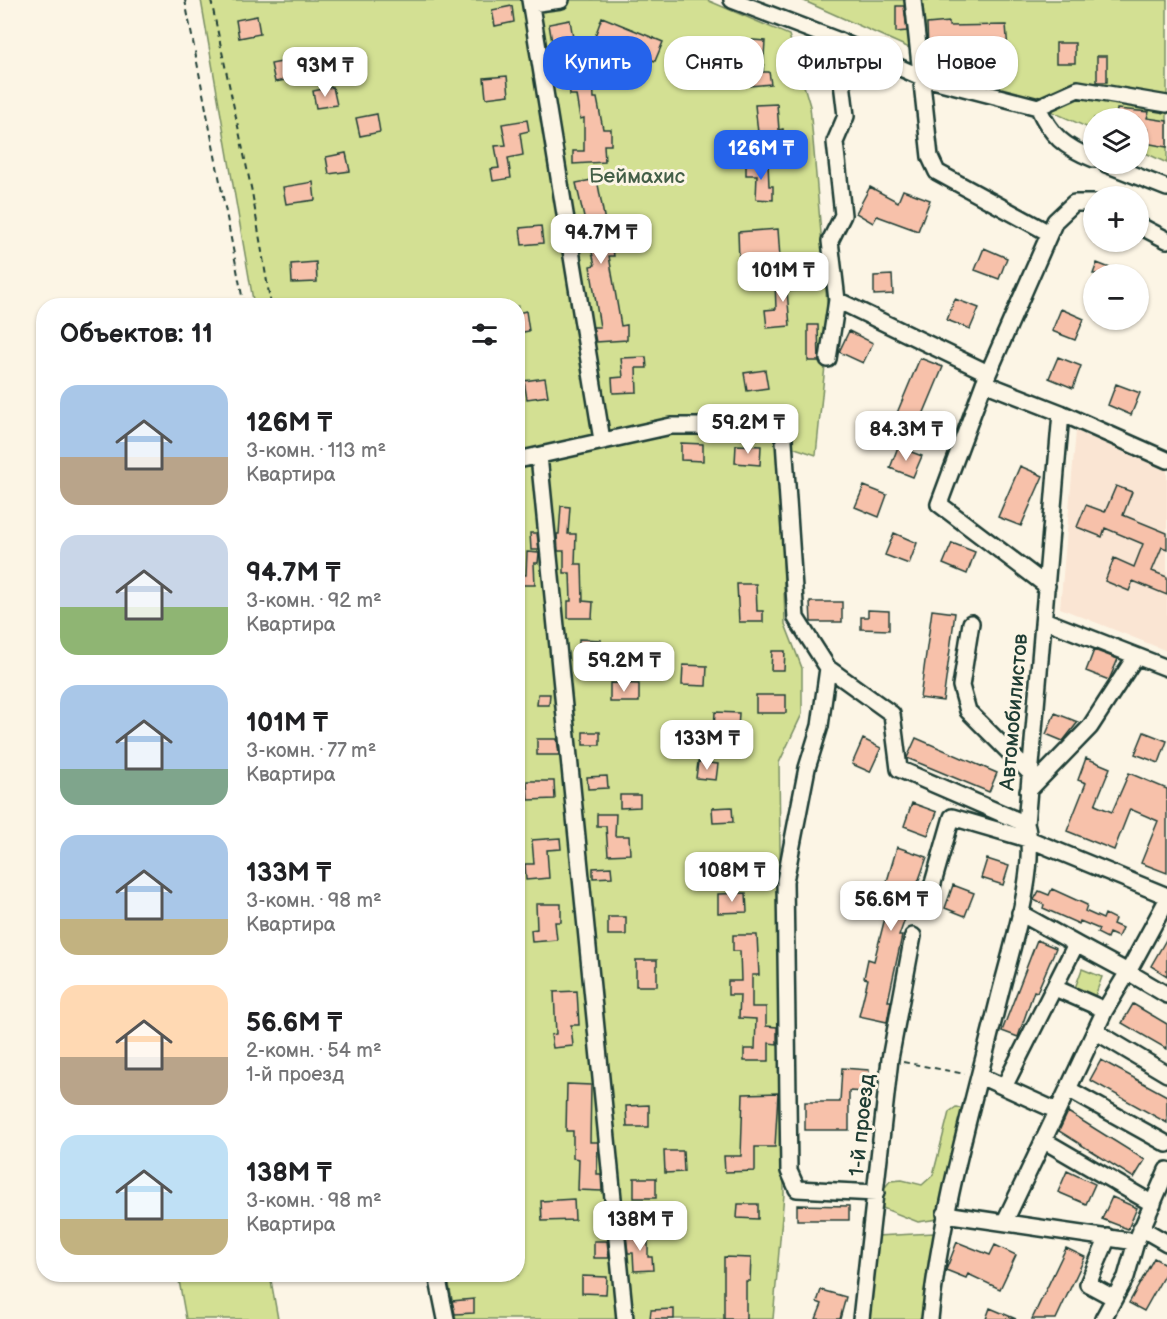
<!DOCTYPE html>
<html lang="ru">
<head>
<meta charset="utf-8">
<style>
  body { margin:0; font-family:"Balsamiq Sans",sans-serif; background:#f2f2f2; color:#202124; height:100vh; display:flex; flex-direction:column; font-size:22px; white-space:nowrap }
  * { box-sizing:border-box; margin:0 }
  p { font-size:20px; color:#757577 }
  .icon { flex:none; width:33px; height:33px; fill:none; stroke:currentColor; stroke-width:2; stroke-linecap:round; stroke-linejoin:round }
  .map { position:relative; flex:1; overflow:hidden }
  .panel { position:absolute; left:36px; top:298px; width:489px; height:984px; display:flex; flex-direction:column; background:#fff; border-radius:24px; box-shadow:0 2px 4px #0004 }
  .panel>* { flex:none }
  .banner { position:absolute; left:543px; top:36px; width:534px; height:54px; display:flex; gap:12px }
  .buttons { position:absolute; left:1083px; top:108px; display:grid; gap:12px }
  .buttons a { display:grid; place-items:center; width:66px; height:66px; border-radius:50%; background:#fff; box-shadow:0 2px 4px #0004; font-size:30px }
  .price { position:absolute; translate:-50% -51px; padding:0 14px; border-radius:12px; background:#fff; color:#222; font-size:20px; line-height:39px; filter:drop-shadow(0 2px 3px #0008) }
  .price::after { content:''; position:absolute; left:50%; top:36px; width:18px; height:14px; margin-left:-9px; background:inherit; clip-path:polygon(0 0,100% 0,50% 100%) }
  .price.active { background:#2563eb; color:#fff }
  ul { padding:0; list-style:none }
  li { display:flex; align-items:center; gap:18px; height:150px; padding:0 24px }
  li span { display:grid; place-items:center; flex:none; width:168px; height:120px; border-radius:18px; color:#555 }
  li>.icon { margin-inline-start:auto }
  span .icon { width:72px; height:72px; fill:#fffc; stroke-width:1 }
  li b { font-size:26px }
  h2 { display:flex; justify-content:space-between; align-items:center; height:72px; padding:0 24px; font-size:26px }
  .tag { padding:0 21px; border-radius:24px; background:#fff; box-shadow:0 2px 4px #0004; font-size:21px; line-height:54px }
  .tag.active { background:#2563eb; color:#fff }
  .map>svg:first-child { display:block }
  .built { fill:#fae5d3 }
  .green { fill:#d3e093; stroke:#798e64; stroke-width:1.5 }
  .building { fill:#f7c1aa; stroke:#1f3d34; stroke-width:1.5 }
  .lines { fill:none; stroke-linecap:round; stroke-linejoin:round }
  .minor-casing { stroke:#1f3d34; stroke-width:20 }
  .path { stroke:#1f3d34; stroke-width:2; stroke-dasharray:6 4.5; stroke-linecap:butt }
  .minor { stroke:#fcf5e5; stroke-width:15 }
  .labels { text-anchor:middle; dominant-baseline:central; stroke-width:6; stroke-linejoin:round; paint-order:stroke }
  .park-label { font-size:21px; fill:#435e47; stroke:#fcf5e5 }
  .street-label { font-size:21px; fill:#1f3d34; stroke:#fcf5e5 }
</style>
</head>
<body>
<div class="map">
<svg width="1167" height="1319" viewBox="0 0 1167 1319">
  <rect width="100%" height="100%" fill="#fcf5e5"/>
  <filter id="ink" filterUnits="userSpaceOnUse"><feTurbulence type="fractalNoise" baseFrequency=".0167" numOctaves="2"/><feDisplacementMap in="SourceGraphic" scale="12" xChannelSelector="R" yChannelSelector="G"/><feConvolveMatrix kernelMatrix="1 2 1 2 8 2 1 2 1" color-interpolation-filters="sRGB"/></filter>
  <g filter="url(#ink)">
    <path class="built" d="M1076 431 1167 470V651L1060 608Z"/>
    <path class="green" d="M201 0H707L789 35 810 106 829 326 816 455 780 443 785 624 802 668V714L779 763 784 1194 773 1319H456L447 1275H518V306H254Z
      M802 0H1167V163L1139 150 1138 118H1094L1093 130Z
      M1082 969 1102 977 1095 996 1075 988Z
      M956 1107 967 1110 938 1219 918 1222 880 1207 882 1191 890 1181 902 1180 922 1185 933 1175 949 1112Z
      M934 1233 922 1319H865L876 1236Z
      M178 1275H270L278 1319H186Z"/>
    <path class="building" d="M512 6 514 22 495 26 492 10Z
      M896 6H904L907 31 896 32Z
      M257 16 260 34 239 38 236 20Z
      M602 17 663 42 655 61 594 39Z
      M570 20 573 38 552 42 549 24Z
      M949 22V26L1006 25 1008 50H928L927 24Z
      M740 39 765 41 763 72H769L771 84 750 86 748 61H739Z
      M1056 43H1075V63H1056Z
      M1097 56H1107V82H1097Z
      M292 60 295 78 275 82 271 64Z
      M507 76 509 95 486 98 484 78Z
      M580 79H593L594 98H597L603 129H611V145H604L605 162 573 164V151H584V118L580 119 576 95H570L569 80Z
      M333 87 337 105 316 108 313 91Z
      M777 104 779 130 783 129 785 149 760 151 755 105Z
      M1117 109 1149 112 1147 118 1167 121V147L1145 143 1147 129 1138 128V118H1116Z
      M377 114 380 132 360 136 356 118Z
      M527 120 529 131 520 133 523 155 508 158 511 178 493 181 491 169 499 168 495 146 506 145 502 124Z
      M346 153 350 171 329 174 326 157Z
      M746 164H768L769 186H773V200L756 199 757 175H746Z
      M597 179 608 238H611L614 256H609L621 326 627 325V340L596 342 593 327H600L590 266 595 265 576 183Z
      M313 182 315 200 286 204 283 187Z
      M870 187 898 202 903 190 930 200 918 231 877 216 873 223 856 213Z
      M541 226 543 243 522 245 520 228Z
      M778 229 780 258 739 261 738 232Z
      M984 248 1007 258 999 279 975 270Z
      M316 262 317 282 292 283 291 264Z
      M1097 263 1125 274H1093Z
      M892 275 893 294 874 295V276Z
      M805 279 806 290 787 291 790 326 767 328 765 310 776 309 775 280Z
      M955 299 979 308 970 329 947 320Z
      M1061 309 1084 319 1075 340 1052 331Z
      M526 311 529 331 518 333V313Z
      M808 325H818L819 361H808Z
      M849 331 873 343 863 363 839 352Z
      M646 357 647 368H636L637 392 613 393 612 378 623 377 621 358Z
      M1058 357 1081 366 1073 388 1049 378Z
      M920 358 943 367 920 422 897 413Z
      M765 370 768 388 747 391 744 373Z
      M545 378 548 396 527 399 524 381Z
      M1116 384 1140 393 1131 415 1108 405Z
      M681 443 703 444V461L681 460Z
      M736 445 761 446 760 465 735 463Z
      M898 447 922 456 913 477 890 468Z
      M1020 466 1043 476 1021 526 998 517Z
      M864 486 887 495 879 517 855 507Z
      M1116 486 1132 492 1123 515 1167 533V549L1162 547 1152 571 1167 577V595L1133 581 1129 591 1105 581 1114 558 1134 567 1143 544 1105 528 1102 537 1077 527 1086 505 1105 512Z
      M561 506 570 507 568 534H576L575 564H582L583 601 593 602 592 618H568V601H571L570 573H564V551H558L557 534H559Z
      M530 533H537L539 550H531Z
      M894 533 917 543 909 564 885 555Z
      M952 543 975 552 967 574 943 564Z
      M527 552 539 553 538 563H534L535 585H519V575H526Z
      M737 584H756L757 611H763V622H739Z
      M810 602H842V622H811Z
      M868 610 889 611V630L861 629V617H868Z
      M932 610 955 613 943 701 920 698Z
      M579 639 601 640 600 664H605V678H579Z
      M1094 650 1118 659 1109 680 1086 671Z
      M772 651H785L784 670H771Z
      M683 665 707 666 706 686 682 685Z
      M610 683 639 684V702H610Z
      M538 694H550L549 705H537Z
      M756 695H786V713H756Z
      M715 712 739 713 738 730 714 729Z
      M1055 713 1078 722 1063 741 1046 734Z
      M583 732H600V745H583Z
      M1144 732 1167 741 1159 763 1135 754Z
      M916 738 997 773 989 792 907 758Z
      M537 739H557L559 755H537Z
      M863 739 881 748 870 772 852 764Z
      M1086 758 1110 768 1095 805 1112 812 1129 773 1167 789V873L1141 863 1158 821 1130 809 1114 850 1067 831 1086 783 1078 780Z
      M698 762 718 764 716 780 696 778Z
      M607 776 608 788 588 789 587 777Z
      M527 781H554L555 799 528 800Z
      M620 795H640V807L620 808Z
      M912 803 937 812 928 835 904 826Z
      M732 807 733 822 713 823 712 808Z
      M597 814H616L615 836H629L630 854 608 855 606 826H597Z
      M560 838 561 849 547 850 549 878 526 880 525 864H534L532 840Z
      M897 847 927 857 899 936H902L888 1001H891L887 1022 859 1016 868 979 864 978 868 959 874 961 886 914 878 912Z
      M987 859 1009 866 1003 885 981 878Z
      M611 867 612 877 593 878V868Z
      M953 885 974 893 965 916 945 908Z
      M1052 889 1087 905 1085 911 1103 919 1105 914 1115 919 1113 924 1122 928 1118 937 1109 933 1107 938 1097 933 1099 929 1080 921 1079 924 1043 908 1044 905 1034 900 1039 891 1049 895Z
      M746 893 747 912 718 913V894Z
      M536 904H561V922H555L557 940 532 942 531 930 537 929Z
      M608 917H626V935H608Z
      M733 935H757L759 975H752V1007H766V1026L777 1027V1044L769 1043V1061H744V1049H755L756 1019 739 1018 740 995H728V981H741L740 951H733Z
      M1167 938V976L1151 966Z
      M1037 940 1056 948 1037 992 1034 991 1018 1037 1002 1031Z
      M636 960H657V986H636Z
      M577 991 579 1025H571L573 1046 553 1048 551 1035 556 1034 554 992Z
      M1133 1004 1167 1024V1049L1122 1023Z
      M1101 1060 1167 1096V1123L1090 1080Z
      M842 1068 869 1070 868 1092 849 1091V1130H805V1102H840Z
      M567 1084 591 1085 590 1142H598L597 1174H601L602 1191 578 1190 579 1159 573 1158V1131H566Z
      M778 1093 775 1147H755V1171L725 1172 724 1156H741L743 1094Z
      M649 1105V1127H627L626 1106Z
      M1068 1112 1145 1160 1134 1178 1059 1131Z
      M664 1151H683L684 1172 665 1173Z
      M1067 1171 1095 1184 1086 1204 1058 1192Z
      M634 1178H656V1198H634Z
      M1112 1197 1137 1208 1128 1229 1102 1219Z
      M574 1199 575 1220 542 1221 541 1201Z
      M738 1204H758V1219L737 1218Z
      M797 1205 849 1206V1220H797Z
      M642 1206 643 1217 627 1218 626 1207Z
      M626 1235H648V1257H652L653 1270 634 1271 633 1253H628Z
      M594 1241H607L609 1258H594Z
      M957 1242 990 1255 995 1245 1016 1255 1000 1289 968 1274 966 1278 946 1270Z
      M1066 1248 1085 1257 1056 1319H1032Z
      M724 1257 751 1258 750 1281H746V1319H724Z
      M1154 1258 1167 1265V1270L1144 1311 1129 1303Z
      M582 1276 607 1277 606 1294 582 1293Z
      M821 1290 846 1297 840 1319H816L822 1304 817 1302Z
      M474 1299V1313L455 1314 452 1301Z
      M990 1308 1016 1319H986Z
      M674 1309V1319H650L651 1310Z"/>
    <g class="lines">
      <defs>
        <path id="minor" d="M530 0 602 440
          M732 0 837 40 921 77 1038 107 1078 89 1167 104
          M913 0 930 157 937 172 1049 233
          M531 4 561 0
          M1038 107C1051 136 1064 147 1094 159
          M1106 164 1167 188
          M1138 225 1167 240
          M837 300 988 373
          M828 359 837 300 830 241 843 215 835 142 846 116 837 40
          M984 383 1061 413 1167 460
          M539 456 625 1319
          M518 460 671 426H783L796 618 828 668 820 726 807 768 785 881 789 1171 797 1189 876 1193
          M1047 586 939 504 984 383 1055 221 1074 203H1094
          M1044 620 1167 668
          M971 623 961 686 968 711 1030 773
          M828 668 892 714 899 769 1026 824
          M1028 791 1090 727 1136 656
          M929 897 952 817 1031 840 1167 896
          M1020 913 1076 944
          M1055 988 1105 1010
          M1167 995 1128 972 1105 1010 1068 1089 1167 1144
          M1095 1031 1167 1074
          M980 1076 1004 1087 1076 944 1128 972 1167 900
          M1004 1087 1057 1111
          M1043 1140 1153 1204
          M945 1214 1136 1242 1167 1170
          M1005 1221 1068 1089
          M1141 1228 1167 1243
          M1108 1237 1088 1284 1114 1298
          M437 1275 446 1319
          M861 1319 890 1059 913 936
          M930 1319C941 1210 973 1104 999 998 1010 953 1039 866 1026 824L1061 413
          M1103 1319 1126 1277 1136 1242"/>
      </defs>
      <use href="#minor" class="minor-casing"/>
      <path class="path" d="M185 0 244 306
        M211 0 252 192 271 306
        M903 1062 965 1074"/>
      <use href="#minor" class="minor"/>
    </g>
  </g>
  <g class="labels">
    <g class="park-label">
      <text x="637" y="176">Беймахис</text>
    </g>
    <g class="street-label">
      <text transform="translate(1014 712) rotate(-85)">Автомобилистов</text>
      <text transform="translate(862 1125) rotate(-84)">1-й проезд</text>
    </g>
  </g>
</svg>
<div class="buttons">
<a><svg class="icon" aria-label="layers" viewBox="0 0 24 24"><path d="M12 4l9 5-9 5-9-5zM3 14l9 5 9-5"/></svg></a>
<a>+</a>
<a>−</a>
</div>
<b class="price" style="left:325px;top:98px">93M ₸</b>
<b class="price active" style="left:761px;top:181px">126M ₸</b>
<b class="price" style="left:601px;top:265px">94.7M ₸</b>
<b class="price" style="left:783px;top:303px">101M ₸</b>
<b class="price" style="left:748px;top:455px">59.2M ₸</b>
<b class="price" style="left:906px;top:462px">84.3M ₸</b>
<b class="price" style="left:624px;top:693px">59.2M ₸</b>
<b class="price" style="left:707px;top:771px">133M ₸</b>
<b class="price" style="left:732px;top:903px">108M ₸</b>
<b class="price" style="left:891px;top:932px">56.6M ₸</b>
<b class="price" style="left:640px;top:1252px">138M ₸</b>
<div class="banner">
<a class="tag active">Купить</a>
<a class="tag">Снять</a>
<a class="tag">Фильтры</a>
<a class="tag">Новое</a>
</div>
<section class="panel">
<h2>Объектов: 11<svg class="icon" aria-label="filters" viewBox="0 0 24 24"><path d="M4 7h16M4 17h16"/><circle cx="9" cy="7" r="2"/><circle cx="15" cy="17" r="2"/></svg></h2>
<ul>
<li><span style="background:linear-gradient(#a9c7e8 60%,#b9a48a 0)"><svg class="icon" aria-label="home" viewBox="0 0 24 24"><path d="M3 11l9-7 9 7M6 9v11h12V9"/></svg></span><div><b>126M ₸</b><p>3-комн. · 113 m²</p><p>Квартира</p></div></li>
<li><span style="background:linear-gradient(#c9d6e8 60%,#8fb573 0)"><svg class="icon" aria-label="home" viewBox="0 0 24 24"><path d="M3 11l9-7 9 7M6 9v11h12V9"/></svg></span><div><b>94.7M ₸</b><p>3-комн. · 92 m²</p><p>Квартира</p></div></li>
<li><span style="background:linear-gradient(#a9c7e8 70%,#7fa58c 0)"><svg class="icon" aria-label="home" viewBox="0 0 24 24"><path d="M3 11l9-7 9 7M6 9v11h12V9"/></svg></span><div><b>101M ₸</b><p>3-комн. · 77 m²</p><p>Квартира</p></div></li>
<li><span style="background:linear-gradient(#a9c7e8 70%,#c2b280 0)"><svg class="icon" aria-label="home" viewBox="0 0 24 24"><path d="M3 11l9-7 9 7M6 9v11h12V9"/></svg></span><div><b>133M ₸</b><p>3-комн. · 98 m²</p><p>Квартира</p></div></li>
<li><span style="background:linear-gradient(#ffd9b3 60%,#b9a48a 0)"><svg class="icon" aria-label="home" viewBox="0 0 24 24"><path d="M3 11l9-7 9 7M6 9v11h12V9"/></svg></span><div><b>56.6M ₸</b><p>2-комн. · 54 m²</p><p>1-й проезд</p></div></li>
<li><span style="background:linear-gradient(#bfe0f5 70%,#c2b280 0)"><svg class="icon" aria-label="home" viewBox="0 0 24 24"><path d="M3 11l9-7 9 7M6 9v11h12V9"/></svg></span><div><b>138M ₸</b><p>3-комн. · 98 m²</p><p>Квартира</p></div></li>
</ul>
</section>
</div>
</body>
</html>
